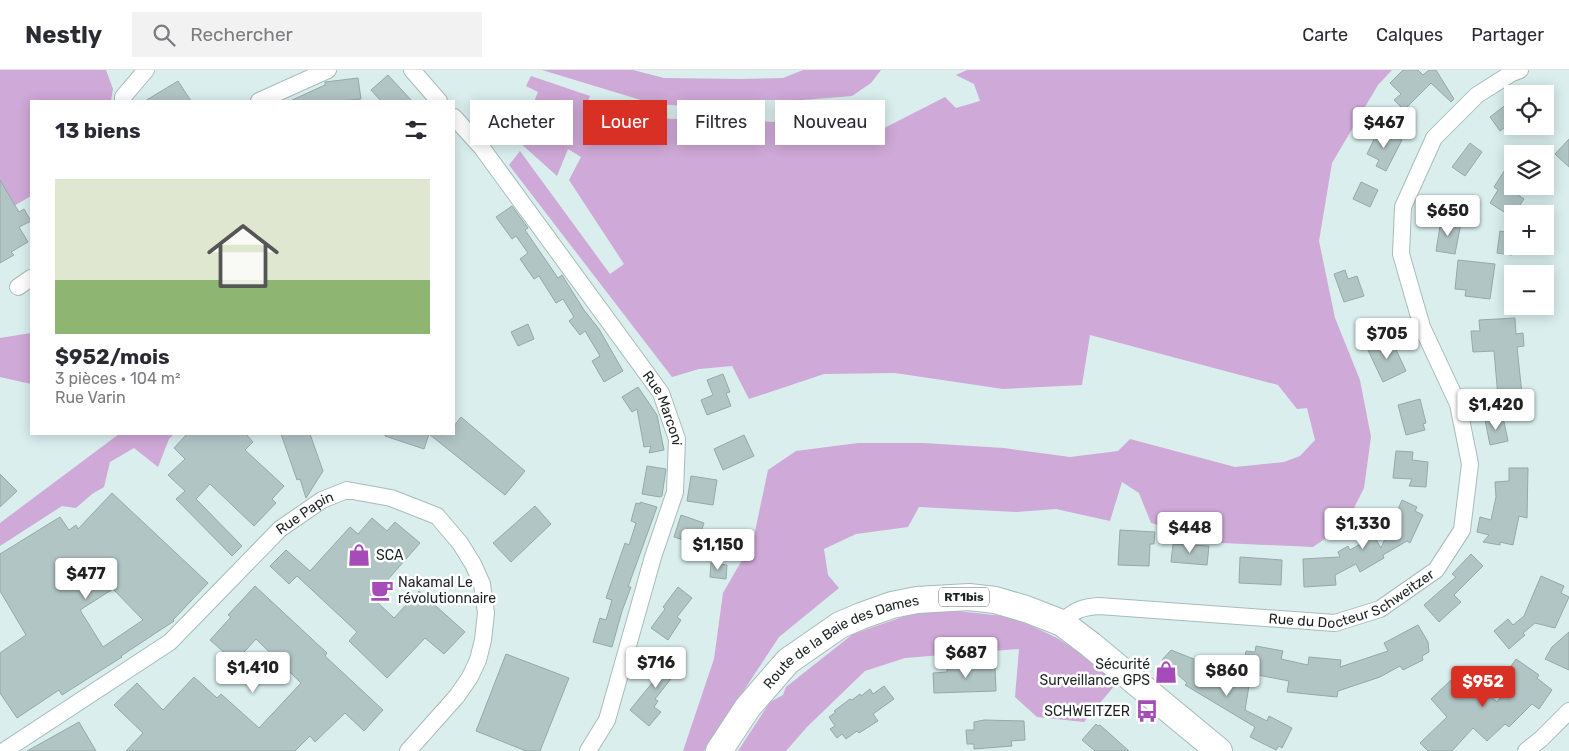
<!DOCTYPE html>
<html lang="fr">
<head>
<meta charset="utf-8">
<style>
  body { margin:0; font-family:Rubik,sans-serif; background:#f2f2f3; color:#2b2b33; height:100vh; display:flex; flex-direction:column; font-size:19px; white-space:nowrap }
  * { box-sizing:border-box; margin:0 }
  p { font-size:16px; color:#7c7c81 }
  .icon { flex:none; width:28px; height:28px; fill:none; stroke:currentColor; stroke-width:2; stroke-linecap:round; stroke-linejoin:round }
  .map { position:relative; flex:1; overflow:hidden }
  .drawer { position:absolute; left:30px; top:30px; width:425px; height:335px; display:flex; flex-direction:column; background:#fff; border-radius:0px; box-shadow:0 2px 12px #0003 }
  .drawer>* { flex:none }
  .top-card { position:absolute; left:470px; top:30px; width:475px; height:45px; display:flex; gap:10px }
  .buttons { position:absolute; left:1504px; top:15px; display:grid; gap:10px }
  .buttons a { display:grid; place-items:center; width:50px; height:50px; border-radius:0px; background:#fff; box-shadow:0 2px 12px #0003; font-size:25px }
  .price { position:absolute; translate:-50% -42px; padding:0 11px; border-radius:5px; background:#fff; color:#222; font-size:16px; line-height:32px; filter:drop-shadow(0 1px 2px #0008) }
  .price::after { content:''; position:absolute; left:50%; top:30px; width:15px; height:11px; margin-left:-8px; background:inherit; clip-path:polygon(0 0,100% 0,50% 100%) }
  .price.on { background:#d93025; color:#fff }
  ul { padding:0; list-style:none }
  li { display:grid; align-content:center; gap:10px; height:265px; padding:0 25px }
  li span { display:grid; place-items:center; height:155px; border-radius:0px; color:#555 }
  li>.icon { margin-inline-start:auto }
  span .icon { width:90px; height:90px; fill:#fffc; stroke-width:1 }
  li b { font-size:21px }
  h2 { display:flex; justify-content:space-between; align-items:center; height:60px; padding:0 25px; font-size:21px }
  .tag { padding:0 18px; border-radius:0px; background:#fff; box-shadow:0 2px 12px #0003; font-size:18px; line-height:45px }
  .tag.on { background:#d93025; color:#fff }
  header { display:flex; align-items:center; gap:30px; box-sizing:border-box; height:70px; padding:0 25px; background:#fff; border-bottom:1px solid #e1e1e2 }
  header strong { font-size:24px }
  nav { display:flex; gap:28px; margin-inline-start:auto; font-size:18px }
  .search { width:350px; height:45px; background:#f2f2f3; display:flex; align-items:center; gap:12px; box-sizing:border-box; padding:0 18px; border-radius:0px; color:#7c7c81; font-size:19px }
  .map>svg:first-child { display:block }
  .green { fill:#cfa9d7 }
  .building { fill:#b1c5c4; stroke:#96a9a8; fill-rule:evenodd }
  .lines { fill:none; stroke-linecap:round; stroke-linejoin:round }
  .minor-casing { stroke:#a7bcba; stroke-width:18 }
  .primary-casing { stroke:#a7bcba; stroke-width:28 }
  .minor { stroke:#fff; stroke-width:16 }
  .primary { stroke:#fff; stroke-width:26 }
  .labels { text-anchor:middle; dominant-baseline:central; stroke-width:5; stroke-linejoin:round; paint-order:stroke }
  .shield { fill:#fff; stroke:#606665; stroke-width:1 }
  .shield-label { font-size:12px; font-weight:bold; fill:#1c2423 }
  .street-label { font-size:14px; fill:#1c2423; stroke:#fff }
  .poi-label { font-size:14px; fill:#1c2423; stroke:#fff; text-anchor:start }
</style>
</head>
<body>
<header>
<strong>Nestly</strong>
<div class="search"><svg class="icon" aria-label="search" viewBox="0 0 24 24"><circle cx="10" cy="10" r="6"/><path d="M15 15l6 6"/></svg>Rechercher</div>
<nav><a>Carte</a><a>Calques</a><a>Partager</a></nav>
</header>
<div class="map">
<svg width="1569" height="681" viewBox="0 0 1569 681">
  <rect width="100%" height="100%" fill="#d9eeed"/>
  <path class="green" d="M0 0H106L113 19 111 31H31V126L0 144Z
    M542 0H633L664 8 739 9 783 8 803 0H881L871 13 852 26 803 30H748L720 38 654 34Z
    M967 0H1392L1378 15 1332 93 1319 171 1335 248 1360 310 1371 367 1364 418 1346 454 1313 477 1222 473 1151 453 1139 423 1122 412 1110 451 1056 439 1016 442 919 437 908 457 856 464 824 479 828 505 839 518 779 567 704 681H683L714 589 723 523 753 471 768 400 796 381 858 373H923L1004 378 1070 387 1118 381 1130 369 1235 397 1284 392 1300 386 1315 370 1307 338 1297 339 1278 315 1090 265 1082 315 1003 319 895 303 824 304 749 329 732 296 699 299 672 307 509 95 520 81 610 204 624 194 569 110 581 87 568 79 557 106 518 71 538 22 526 16 531 6 590 26 586 36 647 48 840 54 853 74 945 27 956 38 980 31 974 14 956 5Z
    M31 263V314L0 307V268Z
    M119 364H174L169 369 158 397 134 378 110 392 104 417 92 424 76 438 62 436 0 476V453Z
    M929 538 1013 547 1057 568 1108 601 1116 614 1084 652 1037 647 1015 627 1019 579 905 588 865 601 807 657 786 681H738L770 632 783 625 786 617 853 564Z"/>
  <path class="building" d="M1403 0H1418L1423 5 1429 0H1436L1454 29 1451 32 1431 13 1404 40 1394 30 1401 24 1390 13Z
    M388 5 412 31H381L371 20Z
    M358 8 361 29 341 31H290L325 15V12Z
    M178 11 191 31H145Z
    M1512 30V52L1500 61 1490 47Z
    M1379 59 1402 70 1386 101 1376 96 1379 90 1367 84Z
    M1569 69V97L1555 84Z
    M1470 73 1482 82 1465 106 1452 97Z
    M1512 89V116H1524L1518 125 1524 129 1512 147 1490 133 1498 120 1494 117Z
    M0 110 19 142 24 139 31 151 19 157 28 172 11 182 14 185 0 193Z
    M1361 112 1378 120 1370 137 1353 129Z
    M512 136 528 158 525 160 558 208 562 205 584 240 599 259 623 301 604 312 592 291 600 286 585 261 580 265 569 251 574 247 563 229 556 233 539 206 534 209 520 189 528 183 516 166 512 169 496 147Z
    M1441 150 1461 153 1455 184 1436 181Z
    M1500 161 1512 163 1511 173H1512V185L1497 183Z
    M1458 190 1495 194 1490 229 1465 226 1466 220 1455 219Z
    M1345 200 1348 209 1357 206 1364 226 1344 232 1334 204Z
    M1515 248 1516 264 1523 263 1524 276 1517 277 1522 324 1498 327 1494 281 1473 282 1471 261H1480L1479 250Z
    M528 254 534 269 518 276 511 262Z
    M1391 269 1406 301 1383 312 1368 280Z
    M723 304 730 322 726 323 731 336 707 345 701 330 713 325 707 310Z
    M638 317 657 345 664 380 649 383 651 376 644 377 637 339 632 342 622 327Z
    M1420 329 1426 353 1423 354 1425 360 1406 365 1398 335Z
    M461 347 525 401 505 425 429 364H454V356Z
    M1503 347 1508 371 1490 375 1485 350Z
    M187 364H246L253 372 245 380 284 416 272 429 276 433 254 456 210 414 196 429 242 476 232 486 176 429 185 421 168 405 185 389 174 378Z
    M281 364H310L323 401 306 428 300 409 297 410Z
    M385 364H429L424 379 385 366Z
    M744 365 754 386 723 400 714 379Z
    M1396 381 1413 382 1412 390 1428 392 1426 417 1409 416 1412 409 1393 408Z
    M647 396 666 399 662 426 660 427 642 424Z
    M1509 398H1528L1527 448 1519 446 1513 475 1500 472V475L1483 472 1489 465 1477 462 1480 447 1491 450 1496 427 1495 412 1509 411Z
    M0 404 17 421 0 437Z
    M691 406 717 410 713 435 687 431Z
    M112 423 208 513 173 550 174 551 121 586 122 587 62 625 59 620 17 648 0 623V583L26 565 0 521V484L60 447 69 460 76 455 78 459ZM113 519 143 550 103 577 80 540Z
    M1402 430 1417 437 1415 441 1423 445 1410 473 1407 471 1383 485 1384 488 1360 502 1356 494 1335 505 1336 515 1304 517 1303 489 1340 487 1338 482 1348 476 1350 480 1374 466 1381 478Z
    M640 432 657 437 628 517H631L622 541 612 577 593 572 600 548 606 550 612 530 606 528 625 473 629 475 636 453 631 451 636 433 640 434Z
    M535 436 551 454 511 492 493 473Z
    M681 445 704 453 697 474 674 467Z
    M372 448 387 461 395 452 420 473 384 514 390 520 377 532 394 548 419 521 465 562 444 584 425 568 387 608 349 571 357 562 297 506 289 514 270 496 286 480 310 501 350 457 358 464Z
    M1120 460 1155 462 1154 474H1150L1149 496 1118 495Z
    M1173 474 1209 476 1207 495 1171 492Z
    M1471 484 1483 496 1454 525 1461 532 1439 552 1424 535 1456 507 1452 504Z
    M1240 487 1282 490 1281 515 1239 513Z
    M711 493 727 495 726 509 710 507Z
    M1541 506 1564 516 1561 523 1569 527 1555 558 1535 553 1523 563 1525 565 1509 579 1494 561 1508 549 1513 555 1524 546Z
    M255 516 327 583 325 586 383 640 364 661 345 643 315 672 310 666 295 681H126L143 663 114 635 137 613 163 640 194 607 217 628 221 624 259 658 301 613 256 569 235 592 210 570 231 547 228 545Z
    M678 517 692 528 677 547 681 550 668 570 651 558 665 539 663 537Z
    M1418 555 1428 572 1429 582 1422 586 1423 590 1403 600 1400 596 1380 607 1338 621 1337 627 1287 622 1289 611 1242 602 1246 581 1255 582 1256 576 1283 581 1281 589 1308 595 1309 587 1341 590 1340 597 1388 581 1384 573Z
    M1569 562V600L1545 589 1552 577Z
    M1171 580 1199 591 1249 616 1245 640 1267 651 1269 646 1292 658 1282 678 1279 676 1276 680 1250 667 1255 657 1185 615 1187 613 1162 590Z
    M665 582 682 595 655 629 658 631 654 637 661 642 649 656 630 640 657 607 650 602Z
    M506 584 569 608 540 681H526L476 661Z
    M1516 589 1539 605 1537 608 1552 620 1539 639 1532 634 1509 657 1505 654 1487 671 1473 658 1452 681H1428L1420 673 1447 647 1431 629 1451 610 1452 611 1459 604 1477 622 1481 618 1497 632 1515 607 1507 602Z
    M986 593 987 596H995L996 621 934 623 933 603 947 602V599L969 596V594Z
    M884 616 894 629 873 644 878 651 859 663 857 661 846 669 842 664 837 668 830 659 835 656 829 647 836 642 834 641 850 629 852 630 860 624 861 626 870 619 873 624Z
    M984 650 1024 651 1025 670 1011 671 1012 676 974 679V674H967L966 660H974V652Z
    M79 652 96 681H27Z
    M1096 654 1098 656 1100 655 1129 681H1095L1082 670Z"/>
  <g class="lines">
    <defs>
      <g id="minor">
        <path d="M412 0 439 31"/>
        <path d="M123 31V27L146 0"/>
        <path d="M259 31 328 0"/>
        <path id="s1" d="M454 47 482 78 661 323 677 369 675 422 653 487 607 650 588 681"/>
        <path d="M18 217 31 208"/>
        <path id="s2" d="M1062 553C1073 540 1083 537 1099 536L1335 553 1380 539 1436 500 1462 460 1470 394 1458 334 1422 257 1401 184 1403 137 1434 68 1477 25 1512 3 1520 0"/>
        <path id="s3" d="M4 681 170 572 280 459 322 430 347 420 391 428 437 446 460 473 473 494 482 514 486 543 483 570 478 590 470 607 457 626 408 681"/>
        <path d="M1526 681 1541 669 1569 641"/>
      </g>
      <g id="primary">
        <path id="s4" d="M719 681 748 637 788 591 840 555 861 546 892 535 917 530 969 527 995 530 1026 539 1062 553 1091 575 1219 681"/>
      </g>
    </defs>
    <use href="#minor" class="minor-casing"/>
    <use href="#primary" class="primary-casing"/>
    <use href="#minor" class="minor"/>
    <use href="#primary" class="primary"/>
  </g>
  <defs>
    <symbol id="shop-bare" viewBox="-9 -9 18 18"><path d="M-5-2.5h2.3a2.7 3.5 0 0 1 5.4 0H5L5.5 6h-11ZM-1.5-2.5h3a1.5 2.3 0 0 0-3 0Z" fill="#a64cb8" stroke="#fff" stroke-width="2.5" paint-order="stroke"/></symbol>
    <symbol id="cafe-bare" viewBox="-9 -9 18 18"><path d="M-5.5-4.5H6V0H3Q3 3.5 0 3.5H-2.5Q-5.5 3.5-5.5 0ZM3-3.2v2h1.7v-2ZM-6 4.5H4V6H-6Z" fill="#a64cb8" stroke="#fff" stroke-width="2.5" paint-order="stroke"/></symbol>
    <symbol id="bus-bare" viewBox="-9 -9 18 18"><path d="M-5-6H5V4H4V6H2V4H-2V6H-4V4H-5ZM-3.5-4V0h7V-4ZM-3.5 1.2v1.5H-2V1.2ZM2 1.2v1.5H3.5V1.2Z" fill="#a64cb8" stroke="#fff" stroke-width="2.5" paint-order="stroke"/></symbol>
  </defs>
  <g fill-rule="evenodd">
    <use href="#shop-bare" x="343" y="469" width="32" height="32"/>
    <use href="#cafe-bare" x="366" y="504" width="32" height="32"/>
    <use href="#shop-bare" x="1150" y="586" width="32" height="32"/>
    <use href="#bus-bare" x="1131" y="625" width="32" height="32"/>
  </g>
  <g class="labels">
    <rect class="shield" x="939" y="517.5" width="50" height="19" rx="4"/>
    <g class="shield-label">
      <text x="964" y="527">RT1bis</text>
    </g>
    <g class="street-label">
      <text stroke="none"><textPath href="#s1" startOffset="360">Rue Marconi</textPath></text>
      <text stroke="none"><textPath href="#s3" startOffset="386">Rue Papin</textPath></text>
      <text stroke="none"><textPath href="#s2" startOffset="301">Rue du Docteur Schweitzer</textPath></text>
      <text stroke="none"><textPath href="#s4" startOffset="170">Route de la Baie des Dames</textPath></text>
    </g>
    <g class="poi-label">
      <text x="376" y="485">SCA</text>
      <text x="398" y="512">Nakamal Le<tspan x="398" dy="16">révolutionnaire</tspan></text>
      <text x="1150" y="594" text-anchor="end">Sécurité<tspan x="1150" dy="16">Surveillance GPS</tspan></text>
      <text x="1130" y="641" text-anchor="end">SCHWEITZER</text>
    </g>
  </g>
</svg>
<div class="buttons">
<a><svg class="icon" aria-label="locate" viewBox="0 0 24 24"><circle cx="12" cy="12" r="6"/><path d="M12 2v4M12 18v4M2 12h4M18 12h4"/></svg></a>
<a><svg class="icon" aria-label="layers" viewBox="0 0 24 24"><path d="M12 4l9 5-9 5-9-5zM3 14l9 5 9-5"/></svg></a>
<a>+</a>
<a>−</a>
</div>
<b class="price" style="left:1384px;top:79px">$467</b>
<b class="price" style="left:1448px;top:167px">$650</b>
<b class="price" style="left:1387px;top:290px">$705</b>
<b class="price" style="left:1496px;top:361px">$1,420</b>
<b class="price" style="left:1363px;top:480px">$1,330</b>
<b class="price" style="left:1190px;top:484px">$448</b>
<b class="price" style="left:718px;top:501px">$1,150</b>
<b class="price" style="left:86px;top:530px">$477</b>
<b class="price" style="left:966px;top:609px">$687</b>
<b class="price" style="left:656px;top:619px">$716</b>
<b class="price" style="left:253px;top:624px">$1,410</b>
<b class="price" style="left:1227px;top:627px">$860</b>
<b class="price on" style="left:1483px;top:638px">$952</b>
<div class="top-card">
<a class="tag">Acheter</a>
<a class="tag on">Louer</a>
<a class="tag">Filtres</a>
<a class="tag">Nouveau</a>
</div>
<section class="drawer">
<h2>13 biens<svg class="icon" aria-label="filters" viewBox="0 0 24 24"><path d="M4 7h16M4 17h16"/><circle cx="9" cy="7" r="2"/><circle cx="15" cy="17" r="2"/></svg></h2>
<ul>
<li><span style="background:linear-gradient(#dfe7d0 65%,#8fb573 0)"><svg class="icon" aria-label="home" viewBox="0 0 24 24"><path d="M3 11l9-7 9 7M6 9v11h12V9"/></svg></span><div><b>$952/mois</b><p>3 pièces · 104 m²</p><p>Rue Varin</p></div></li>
</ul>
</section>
</div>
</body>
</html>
